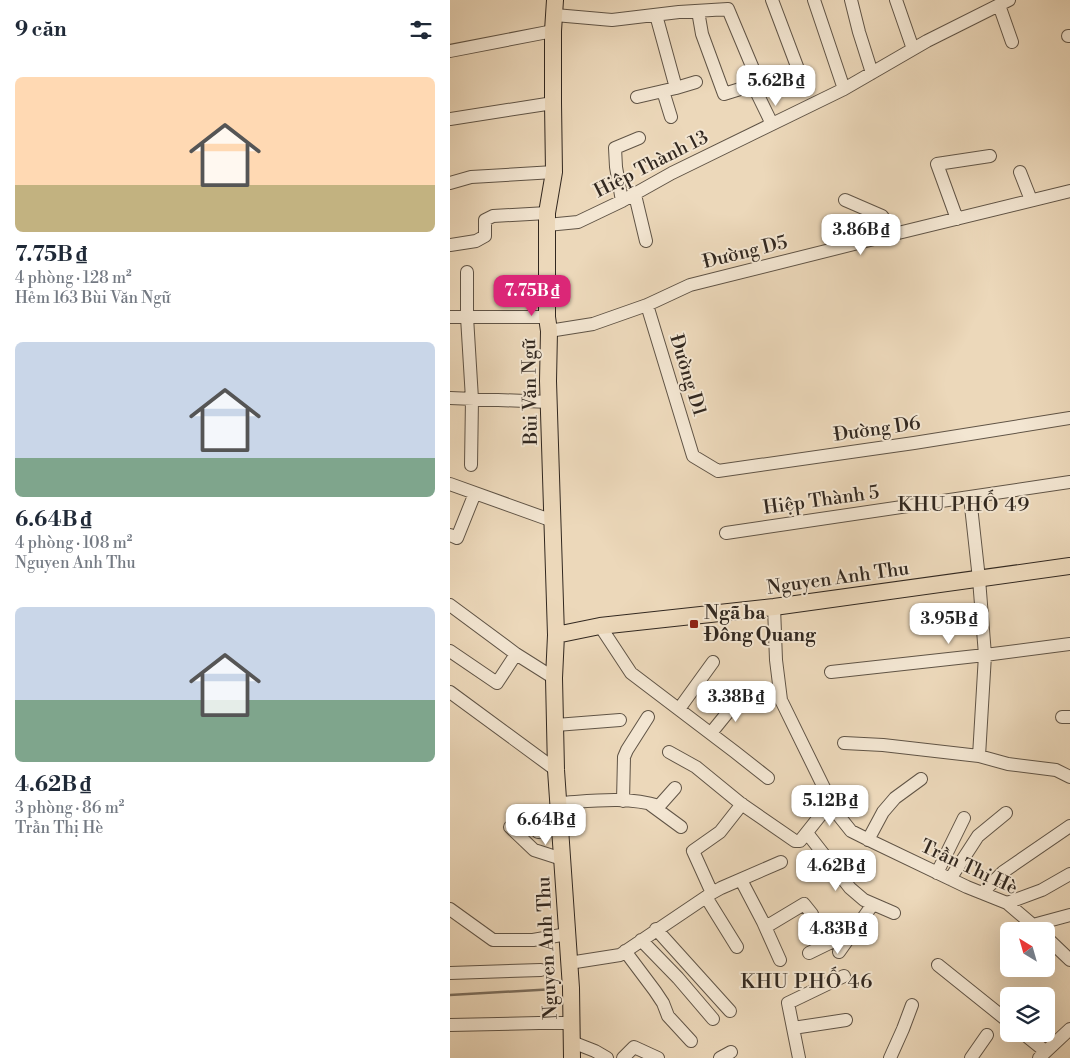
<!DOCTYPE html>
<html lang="vi">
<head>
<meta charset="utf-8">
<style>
  body { margin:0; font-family:"Libre Bodoni",serif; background:#f2f2f3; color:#1f2937; height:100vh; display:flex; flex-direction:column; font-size:19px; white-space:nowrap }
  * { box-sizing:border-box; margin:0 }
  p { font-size:16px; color:#747a83 }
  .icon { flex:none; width:28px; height:28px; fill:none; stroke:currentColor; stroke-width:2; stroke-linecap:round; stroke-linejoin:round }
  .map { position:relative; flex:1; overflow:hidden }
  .side { display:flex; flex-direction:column; background:#fff; width:450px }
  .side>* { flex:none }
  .needle { width:32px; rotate:323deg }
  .buttons { position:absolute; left:550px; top:922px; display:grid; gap:10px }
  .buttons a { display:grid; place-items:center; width:55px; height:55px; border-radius:8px; background:#fff; box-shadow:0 5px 20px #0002; font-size:25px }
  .price { position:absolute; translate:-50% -42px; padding:0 11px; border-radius:10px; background:#fff; color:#222; font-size:16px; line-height:32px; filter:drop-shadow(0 1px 2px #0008) }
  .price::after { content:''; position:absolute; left:50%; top:30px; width:15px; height:11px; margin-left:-8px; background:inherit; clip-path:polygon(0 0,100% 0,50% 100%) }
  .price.on { background:#db2777; color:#fff }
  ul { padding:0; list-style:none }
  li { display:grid; align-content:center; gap:10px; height:265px; padding:0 15px }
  li span { display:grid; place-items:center; height:155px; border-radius:8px; color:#555 }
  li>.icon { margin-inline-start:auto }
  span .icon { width:90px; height:90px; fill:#fffc; stroke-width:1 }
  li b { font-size:21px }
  h2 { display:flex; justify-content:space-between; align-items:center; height:60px; padding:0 15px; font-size:21px }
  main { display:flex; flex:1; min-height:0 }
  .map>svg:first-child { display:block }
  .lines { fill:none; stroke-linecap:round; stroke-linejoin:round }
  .stream { stroke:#7c6e5d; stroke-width:2.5 }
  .minor-casing { stroke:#605446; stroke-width:14 }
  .major-casing { stroke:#322820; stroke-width:18 }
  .minor { stroke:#f3e6d2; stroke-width:12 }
  .major { stroke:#ecd8ba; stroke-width:16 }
  .poi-dot { fill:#8f2418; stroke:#f3e6d2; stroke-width:2 }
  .labels { text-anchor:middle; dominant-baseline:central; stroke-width:4; stroke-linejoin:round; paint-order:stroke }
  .street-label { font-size:19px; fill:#322820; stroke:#f3e6d2 }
  .poi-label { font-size:19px; font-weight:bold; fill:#322820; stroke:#f3e6d2; text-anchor:start }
  .neighbourhood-label { font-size:20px; letter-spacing:1px; fill:#322820; stroke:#f3e6d2 }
</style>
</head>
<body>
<main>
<section class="side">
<h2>9 căn<svg class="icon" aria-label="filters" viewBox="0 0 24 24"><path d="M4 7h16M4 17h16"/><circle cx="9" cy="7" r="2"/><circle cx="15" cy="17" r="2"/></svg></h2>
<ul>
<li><span style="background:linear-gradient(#ffd9b3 70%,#c2b280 0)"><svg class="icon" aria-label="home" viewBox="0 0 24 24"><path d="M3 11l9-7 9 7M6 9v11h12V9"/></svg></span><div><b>7.75B ₫</b><p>4 phòng · 128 m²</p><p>Hẻm 163 Bùi Văn Ngữ</p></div></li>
<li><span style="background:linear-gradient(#c9d6e8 75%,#7fa58c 0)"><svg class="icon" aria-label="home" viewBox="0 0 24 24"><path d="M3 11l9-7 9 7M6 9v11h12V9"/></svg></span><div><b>6.64B ₫</b><p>4 phòng · 108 m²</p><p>Nguyen Anh Thu</p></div></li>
<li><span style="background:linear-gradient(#c9d6e8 60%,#7fa58c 0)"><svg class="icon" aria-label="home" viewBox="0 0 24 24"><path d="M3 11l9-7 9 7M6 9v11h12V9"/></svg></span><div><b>4.62B ₫</b><p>3 phòng · 86 m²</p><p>Trần Thị Hè</p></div></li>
</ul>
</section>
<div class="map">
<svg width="620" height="1058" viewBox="0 0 620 1058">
  <rect width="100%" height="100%" fill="#ecd8ba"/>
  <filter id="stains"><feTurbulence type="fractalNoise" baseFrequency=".004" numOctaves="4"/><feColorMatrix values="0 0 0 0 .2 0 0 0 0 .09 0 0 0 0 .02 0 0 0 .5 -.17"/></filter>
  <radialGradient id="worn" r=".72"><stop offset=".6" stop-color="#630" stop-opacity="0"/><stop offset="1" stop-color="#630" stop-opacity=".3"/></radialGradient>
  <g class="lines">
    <path class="stream" d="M0 995 105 989"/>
    <defs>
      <path id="minor" d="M322 0 351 77
        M364 0 394 89
        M401 0 409 32 422 73
        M446 0 463 49
        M549 5 562 42
        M248 11 252 34 274 94 303 85
        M105 15 162 20 229 12 278 9 309 83 303 85 322 124
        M206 15 226 88
        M618 36H620
        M0 51 103 31
        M213 91 221 117
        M187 97 226 88 246 82
        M0 119 103 103
        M570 172 581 200
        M0 183 21 177 104 172
        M185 195 196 241
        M395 200 432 216 435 220 440 235
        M172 201 166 167 165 148 189 138
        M507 219 487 164 540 156
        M97 225 128 222 172 201 222 173 394 89 477 41 559 0
        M0 245 26 241 35 236V220L43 216 97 213
        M17 272V317L22 399 21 465
        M197 305 243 456 268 471 464 443 620 418
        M0 317H97
        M99 331 143 324 197 305 240 285 440 235 620 191
        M0 398 99 402
        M0 484 103 521
        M520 497 529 579 535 655 529 756 558 764 606 770 620 777
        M276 533 620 482
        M0 535 7 538 25 493
        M0 605 66 654 104 678
        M324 607 326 660 331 700 381 802 385 811 401 831 423 842 517 887 557 903 590 931
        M150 626 181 673 285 752 318 778
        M0 651 47 683 66 654
        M381 672 535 655 620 644
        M0 692 106 770
        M229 709 263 662
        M612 717H620
        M106 725 170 720
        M261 733 291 696
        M394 743 433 745 529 756
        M219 752 246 767 290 803 345 841H350L381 802
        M173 801 174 757 177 750 198 717
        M109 803C142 801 177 796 209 806L225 788
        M201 805 231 827
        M60 827 84 850 112 859
        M88 832 110 829
        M357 833 400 888 414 900 444 913
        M418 840 433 812 445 798 471 779
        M487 873 514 818
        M500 879 528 836 556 813
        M291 880 313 922 319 925 354 904 362 914
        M262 893 243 851 270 832 292 804
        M532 893 553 872 620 826
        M256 897 287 947
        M557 903 592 890 620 874
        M0 909 43 940H83L117 934
        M313 922 330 960
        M583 925 620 915
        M206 929 280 1011
        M596 937 620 960
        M191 940 228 978 263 1019
        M175 951 205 991 213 1003 218 1016 241 1041
        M389 952 423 904
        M359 953 402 932
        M119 963 170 955 262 893 271 888 331 862
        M488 965 559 1022
        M0 973 91 970
        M0 1025 89 1023H121
        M343 1028 396 1020
        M574 1034 595 1051
        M122 1042 145 1051 157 1058
        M173 1058 184 1047 208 1058
        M270 1058 281 1052
        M349 1058 338 1003 394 976
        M440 1058 453 1029 462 1005
        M521 1058 537 1035
        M589 1058 620 1029"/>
      <path id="major" d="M105 0 103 31V103L104 172 97 213V317L99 331 98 381 106 635 104 678 106 770 121 988 122 1058
        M106 635 150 626 324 607 620 566"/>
    </defs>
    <use href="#minor" class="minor-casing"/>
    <use href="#major" class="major-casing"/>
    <use href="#minor" class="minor"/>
    <use href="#major" class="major"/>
  </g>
  <rect class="poi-dot" x="239" y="619" width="10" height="10" rx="2.5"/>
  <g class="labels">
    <g class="street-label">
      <text transform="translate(201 164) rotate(-27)">Hiệp Thành 13</text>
      <text transform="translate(295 252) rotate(-14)">Đường D5</text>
      <text transform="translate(238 375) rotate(73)">Đường D1</text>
      <text transform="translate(80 392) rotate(-91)">Bùi Văn Ngữ</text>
      <text transform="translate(427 429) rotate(-8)">Đường D6</text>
      <text transform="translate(371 500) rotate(-8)">Hiệp Thành 5</text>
      <text transform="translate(388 578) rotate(-8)">Nguyen Anh Thu</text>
      <text transform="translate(519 867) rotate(25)">Trần Thị Hè</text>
      <text transform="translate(97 948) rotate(-93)">Nguyen Anh Thu</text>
    </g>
    <g class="poi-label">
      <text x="254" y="613">Ngã ba<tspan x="254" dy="22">Đông Quang</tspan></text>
    </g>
    <g class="neighbourhood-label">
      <text x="514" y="505">KHU PHỐ 49</text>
      <text x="357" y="982">KHU PHỐ 46</text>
    </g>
  </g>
  <rect width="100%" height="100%" filter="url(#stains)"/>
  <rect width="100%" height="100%" fill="url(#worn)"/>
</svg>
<div class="buttons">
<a><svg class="needle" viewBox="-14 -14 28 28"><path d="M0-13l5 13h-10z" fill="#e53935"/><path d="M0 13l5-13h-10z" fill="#747a83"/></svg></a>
<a><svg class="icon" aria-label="layers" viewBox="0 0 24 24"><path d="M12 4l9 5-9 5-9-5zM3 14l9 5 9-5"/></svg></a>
</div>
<b class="price" style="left:326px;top:107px">5.62B ₫</b>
<b class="price" style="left:411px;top:256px">3.86B ₫</b>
<b class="price on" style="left:82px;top:317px">7.75B ₫</b>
<b class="price" style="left:499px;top:645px">3.95B ₫</b>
<b class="price" style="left:286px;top:723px">3.38B ₫</b>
<b class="price" style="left:380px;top:827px">5.12B ₫</b>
<b class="price" style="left:96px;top:846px">6.64B ₫</b>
<b class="price" style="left:386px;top:892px">4.62B ₫</b>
<b class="price" style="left:388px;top:955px">4.83B ₫</b>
</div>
</main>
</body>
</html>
